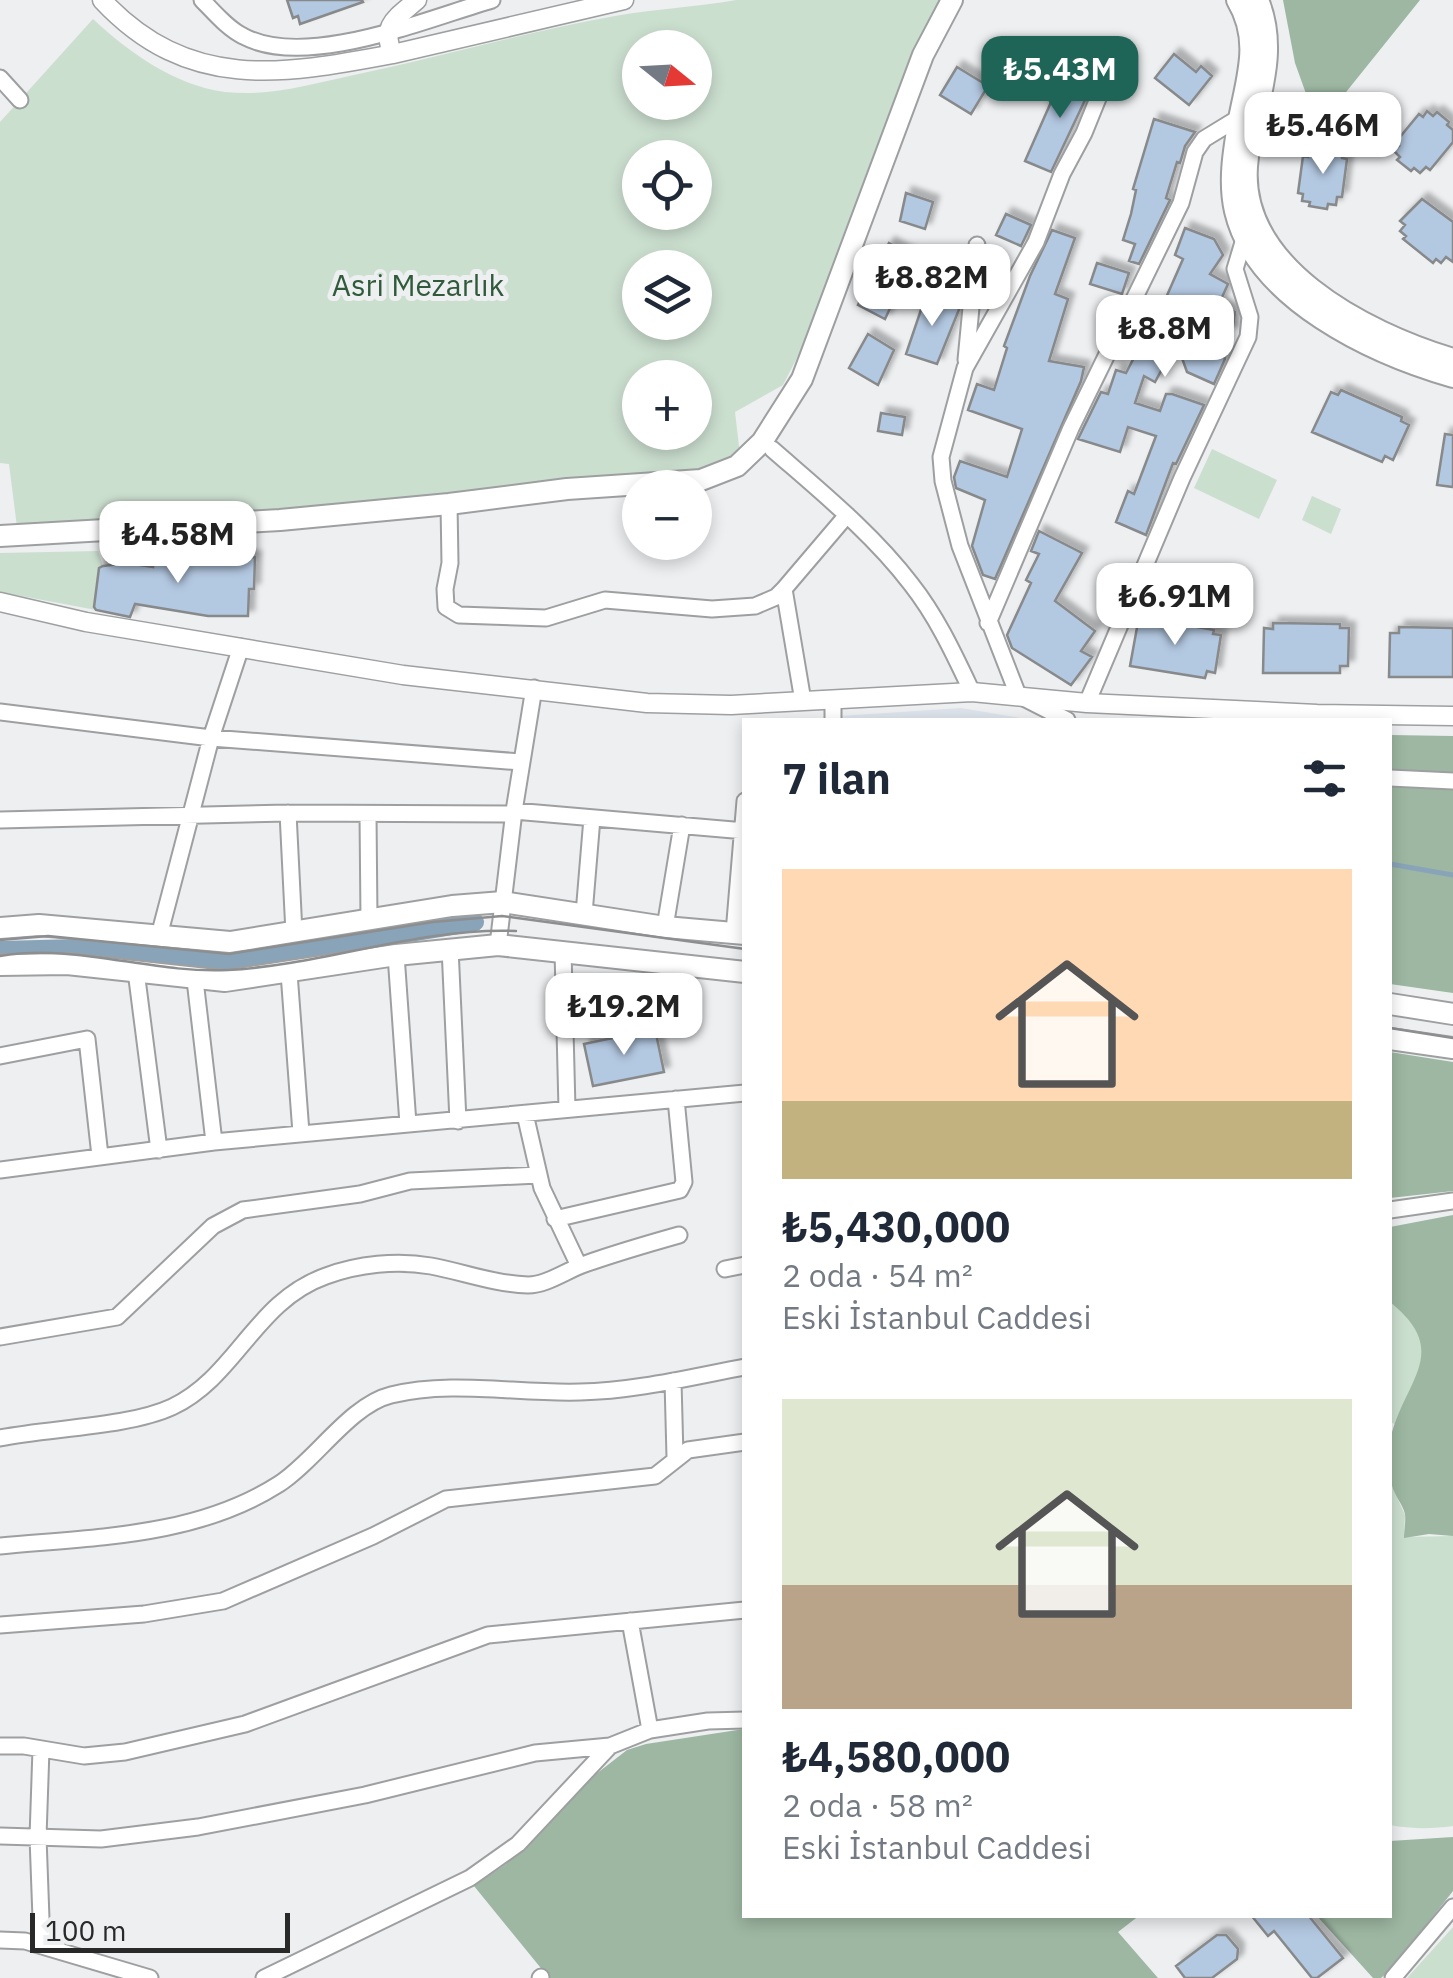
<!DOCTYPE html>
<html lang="tr">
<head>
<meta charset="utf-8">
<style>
  body { margin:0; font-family:"IBM Plex Sans",sans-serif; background:#f6f6f7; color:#1f2937; height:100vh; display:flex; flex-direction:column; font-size:38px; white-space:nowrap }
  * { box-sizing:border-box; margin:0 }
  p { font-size:32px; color:#747a83 }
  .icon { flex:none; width:55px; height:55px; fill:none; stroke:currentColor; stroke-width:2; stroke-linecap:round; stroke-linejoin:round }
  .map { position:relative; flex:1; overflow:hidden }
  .drawer { position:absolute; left:742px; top:718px; width:650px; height:1200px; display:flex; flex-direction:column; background:#fff; border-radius:0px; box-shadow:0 5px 15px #0003 }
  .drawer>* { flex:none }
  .needle { width:65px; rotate:108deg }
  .controls { position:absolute; left:622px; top:30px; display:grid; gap:20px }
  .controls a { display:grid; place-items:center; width:90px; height:90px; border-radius:50%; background:#fff; box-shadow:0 5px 15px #0003; font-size:50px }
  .scale { position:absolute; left:30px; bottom:25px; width:260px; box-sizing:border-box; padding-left:10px; border:5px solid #29292a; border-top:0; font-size:28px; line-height:35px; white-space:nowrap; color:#29292a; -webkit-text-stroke:8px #edeff1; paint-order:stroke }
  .price { position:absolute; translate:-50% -85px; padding:0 22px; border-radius:20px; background:#fff; color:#222; font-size:32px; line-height:65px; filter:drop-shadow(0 2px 5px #0008) }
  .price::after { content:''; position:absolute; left:50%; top:60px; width:30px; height:22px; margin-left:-15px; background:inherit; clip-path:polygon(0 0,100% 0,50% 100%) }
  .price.selected { background:#1f6557; color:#fff }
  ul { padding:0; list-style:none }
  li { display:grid; align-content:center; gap:20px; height:530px; padding:0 40px }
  li span { display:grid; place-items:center; height:310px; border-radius:0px; color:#555 }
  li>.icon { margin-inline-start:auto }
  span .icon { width:180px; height:180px; fill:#fffc; stroke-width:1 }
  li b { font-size:42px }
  h2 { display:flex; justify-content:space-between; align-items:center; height:120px; padding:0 40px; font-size:42px }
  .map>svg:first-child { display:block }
  .built { fill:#dce3eb }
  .green { fill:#cbdfcf; fill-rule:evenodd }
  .forest { fill:#9db7a2 }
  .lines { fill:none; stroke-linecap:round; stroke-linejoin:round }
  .stream { stroke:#89a4b8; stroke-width:5 }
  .canal { stroke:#89a4b8; stroke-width:18 }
  .building { fill:#b3c8e1; stroke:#88898b; stroke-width:2.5; filter:url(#shadow) }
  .minor-casing { stroke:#9e9fa1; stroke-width:19 }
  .tertiary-casing { stroke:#9e9fa1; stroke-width:21 }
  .secondary-casing { stroke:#9e9fa1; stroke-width:24 }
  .minor { stroke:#fff; stroke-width:15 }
  .tertiary { stroke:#fff; stroke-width:18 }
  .secondary { stroke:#fff; stroke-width:20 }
  .tram { stroke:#8d8e90; stroke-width:2.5 }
  .labels { text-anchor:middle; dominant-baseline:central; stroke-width:10; stroke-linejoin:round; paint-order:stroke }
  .park-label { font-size:30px; fill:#305b3b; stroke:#edeff1 }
</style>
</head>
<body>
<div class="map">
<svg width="1453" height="1978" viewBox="0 0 1453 1978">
  <defs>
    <filter id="shadow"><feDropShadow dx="6" dy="-6" stdDeviation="2.5" flood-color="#0004"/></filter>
  </defs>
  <rect width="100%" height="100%" fill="#edeff1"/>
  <path class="built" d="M961 708 1033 720H841V716Z"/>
  <path class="green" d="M736 0H942L909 62 819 315 783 385 735 412 740 455 700 474 604 475 377 508 17 527 9 464 0 463V122L93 19C128 52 176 86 225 92 269 97 312 84 354 75 440 57 529 31 615 16 655 9 696 7 736 0ZM640 48H695V102H640ZM640 158H695V212H640ZM640 268H695V322H640ZM640 378H695V432H640Z
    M1212 449 1277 480 1259 519 1194 488Z
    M1312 496 1341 509 1331 534 1302 520Z
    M98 551 103 566 96 610 0 592V553Z
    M1390 1302C1452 1344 1422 1370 1397 1425L1390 1422Z
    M1390 1482 1405 1515 1404 1537 1453 1536V1826C1432 1829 1411 1829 1390 1825Z
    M1453 1927V1978H1407Z"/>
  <path class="forest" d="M1283 0H1420L1318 127 1295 63Z
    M1390 735 1453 736V993L1390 984Z
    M1390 1052 1453 1062V1191L1390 1198Z
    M1453 1215V1536L1429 1534 1404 1538C1404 1531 1406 1521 1405 1514 1403 1505 1395 1496 1392 1486 1388 1475 1388 1452 1390 1440 1404 1379 1453 1353 1390 1302V1227Z
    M744 1729 745 1915H1140L1118 1932 1158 1978H549L474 1886 506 1864 578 1788 627 1750 646 1744Z
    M1453 1837V1891L1392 1968 1381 1978H1373L1316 1915H1390V1841Z"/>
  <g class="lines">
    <path class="stream" d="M1390 864 1453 875"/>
    <path class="canal" d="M0 950 79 948 231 963 475 922"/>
  </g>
  <path class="building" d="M287 0H362L363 2 300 24 298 16 293 18Z
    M1174 54 1196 72 1201 66 1212 76 1189 105 1155 78Z
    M957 67 988 86 971 114 940 95Z
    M1077 67 1095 79 1051 172 1025 161 1055 93 1058 94Z
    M1427 111 1433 116 1437 112 1449 122 1447 125 1453 130V142L1430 170 1426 167 1420 173 1414 168 1411 171 1397 160 1400 157 1394 151 1399 146 1395 143 1419 114 1423 117Z
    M1154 119 1195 132 1185 146 1180 163 1177 162 1166 198 1170 200 1139 264 1129 261 1135 244 1123 240 1131 214 1136 190 1133 189Z
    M1317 145 1333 147V150L1342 151V158L1347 159 1342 197H1337L1336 205 1328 204 1327 209 1309 206 1310 202 1302 201 1303 194 1298 193 1303 156 1308 157V149L1316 150Z
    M906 193 933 202 925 229 900 221Z
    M1422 199 1453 222V262L1446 257 1441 263 1436 259 1433 263 1403 239 1406 236 1400 231 1405 225 1400 221Z
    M1006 214 1031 225 1021 246 996 235Z
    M1185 228 1214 239 1223 255 1210 274 1228 284 1219 304 1235 312 1232 334 1214 326 1225 359 1214 384 1187 372 1177 344 1206 334 1214 312 1190 299 1167 327 1173 330 1164 349 1175 345 1155 382 1144 376 1135 403 1160 411 1166 394H1172L1204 405 1176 464 1173 463 1146 535 1116 522 1128 491 1134 494 1156 436 1128 427 1120 452 1078 439 1101 392 1108 394 1116 370 1126 373 1139 348 1143 350 1183 259 1175 255Z
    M1052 230 1075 238 1055 294 1068 299 1049 361 1084 367 1081 381 995 579 983 575 972 546 985 500 956 488 954 477 960 461 1007 477 1022 429 968 410 977 384 994 390 1007 348 1004 346 1030 276Z
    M889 243 914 257 885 319 858 305Z
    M1097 263 1129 273 1122 294 1090 284Z
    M926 295 960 307 937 364 906 354Z
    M868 334 894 350 878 385 849 368Z
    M1341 390 1402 417 1401 421 1409 425 1393 460 1385 456 1382 462 1312 432 1331 392 1338 395Z
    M881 413 905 417 902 435 878 431Z
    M1445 434 1453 435V487L1437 485Z
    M1039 531 1082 553 1055 601 1095 631 1081 651 1092 657 1071 685 1012 648 1007 635 1031 583 1026 580 1039 554 1031 551Z
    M255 557 254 589H249L248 616H208L135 604 130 617 96 610 94 607 99 568 103 566 128 563 153 567V558Z
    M1147 618 1214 630 1213 634 1221 635 1215 673 1207 671 1205 678 1130 666 1138 622 1146 624Z
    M1273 623 1340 624V628H1349L1348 666H1340V673H1263L1264 628 1273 629Z
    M1399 627 1453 628V677H1389L1390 633H1399Z
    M655 1029 664 1072 593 1086 584 1044Z
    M1251 1915H1308L1343 1958 1317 1978H1312L1274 1931 1268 1936Z
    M1217 1935H1226L1238 1949 1237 1959 1212 1978H1185L1176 1966Z"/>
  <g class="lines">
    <defs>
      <path id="minor" d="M202 0C214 12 227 28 243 36 306 70 426 19 492 0
        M0 78 20 100
        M966 360 977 245
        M772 449C820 491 872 533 911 584 937 617 954 654 972 692
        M449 504 450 563 445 589 446 607 459 615 546 618 605 600 712 609 755 606 776 597 784 589 847 515
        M784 589 803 701
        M988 623 1071 428 1181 203 1195 152 1204 139 1240 117
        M833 700V720
        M1087 703 1182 478 1248 337 1250 317 1235 269 1244 239
        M0 712 211 738 521 762
        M1067 720 1018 695 960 546 943 481 941 457 965 368 1036 242 1062 174 1084 133 1103 86
        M1390 778 1453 781
        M514 811 745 831
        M288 813 294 933
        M368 814 369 919
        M0 820 288 813 513 814
        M584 914 592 818
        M665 927 682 825
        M734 933 745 801
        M159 936 211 738 241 647
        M498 945 514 811 534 688
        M450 948 458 1121
        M563 951 567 1109
        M396 955 408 1124
        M136 971 159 1150
        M289 973 301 1133
        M195 980 214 1142
        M0 1056 87 1039 100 1156
        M525 1114 542 1188 579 1266
        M0 1170 214 1142 745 1093
        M1390 1210 1453 1201
        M555 1219 680 1190 684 1182 676 1099
        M725 1269 745 1265
        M0 1337 117 1317 213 1226 243 1210 360 1194 410 1181 538 1175
        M673 1381 675 1457
        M0 1438C49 1428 129 1427 172 1407 236 1377 255 1301 326 1276 358 1264 397 1260 431 1266 463 1272 495 1284 528 1285 547 1285 567 1270 585 1264 616 1253 647 1244 679 1235
        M0 1546C95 1537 196 1537 279 1484 315 1461 350 1405 391 1395 452 1380 517 1394 580 1392 635 1391 691 1377 745 1367
        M630 1621 650 1730
        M0 1625 144 1614 223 1601 373 1536 446 1499 655 1476 688 1450 745 1442
        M0 1746H24L84 1756 125 1752 245 1724 488 1635 745 1610
        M41 1749 38 1837 42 1946
        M0 1836 101 1839 198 1827 365 1795 535 1753 610 1746 650 1730 708 1721 745 1720
        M0 1940 25 1941 150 1978
        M264 1978 470 1878 518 1844 610 1746
        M540 1978 541 1977
        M1393 1978 1453 1907"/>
      <path id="tertiary" d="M102 0C188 92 282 75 393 54
        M417 0C396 18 380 26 393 54L624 0
        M0 602 86 622 403 675 647 703 731 705 972 692 1087 703 1317 714 1453 716"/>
      <path id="secondary" d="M1237 0C1261 40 1247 77 1239 119 1234 149 1228 181 1235 211 1256 300 1373 354 1453 377
        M1258 0C1280 53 1256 103 1248 157 1232 266 1366 333 1453 359
        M0 536 280 520 449 504 567 489 701 480 737 466 762 442 802 379 923 55 952 0
        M0 928 39 925 230 942 452 906 503 902 665 927 745 934
        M0 965 67 964 225 981 396 955 498 945 745 972
        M1390 1004 1453 1014
        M1390 1039 1453 1048"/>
    </defs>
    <use href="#minor" class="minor-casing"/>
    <use href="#tertiary" class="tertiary-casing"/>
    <use href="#secondary" class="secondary-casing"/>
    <use href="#minor" class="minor"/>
    <use href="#tertiary" class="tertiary"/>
    <use href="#secondary" class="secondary"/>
    <path class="tram" d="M0 940 48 936 229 954 433 922 502 916 745 949
      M0 956C77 943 152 974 228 970 324 965 419 927 516 931
      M1390 1028 1453 1038"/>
  </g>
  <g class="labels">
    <g class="park-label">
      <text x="418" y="284">Asri Mezarlık</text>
    </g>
  </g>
</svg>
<div class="controls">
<a><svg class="needle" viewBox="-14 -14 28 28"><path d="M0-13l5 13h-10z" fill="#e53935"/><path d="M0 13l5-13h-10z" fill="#747a83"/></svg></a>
<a><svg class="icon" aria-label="locate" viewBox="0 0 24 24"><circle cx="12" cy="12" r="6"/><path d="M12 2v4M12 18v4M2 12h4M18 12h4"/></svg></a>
<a><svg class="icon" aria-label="layers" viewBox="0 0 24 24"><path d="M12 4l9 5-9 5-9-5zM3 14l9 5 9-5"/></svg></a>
<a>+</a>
<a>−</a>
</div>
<div class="scale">100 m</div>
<b class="price selected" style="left:1060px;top:121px">₺5.43M</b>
<b class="price" style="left:1323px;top:177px">₺5.46M</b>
<b class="price" style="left:932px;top:329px">₺8.82M</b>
<b class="price" style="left:1165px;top:380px">₺8.8M</b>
<b class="price" style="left:178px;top:586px">₺4.58M</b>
<b class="price" style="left:1175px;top:648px">₺6.91M</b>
<b class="price" style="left:624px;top:1058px">₺19.2M</b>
<section class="drawer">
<h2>7 ilan<svg class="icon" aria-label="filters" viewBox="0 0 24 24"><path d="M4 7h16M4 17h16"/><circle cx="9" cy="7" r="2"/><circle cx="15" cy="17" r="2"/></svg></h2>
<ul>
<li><span style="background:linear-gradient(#ffd9b3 75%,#c2b280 0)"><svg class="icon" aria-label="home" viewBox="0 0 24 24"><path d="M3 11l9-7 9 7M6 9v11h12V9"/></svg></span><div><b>₺5,430,000</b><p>2 oda · 54 m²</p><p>Eski İstanbul Caddesi</p></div></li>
<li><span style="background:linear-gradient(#dfe7d0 60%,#b9a48a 0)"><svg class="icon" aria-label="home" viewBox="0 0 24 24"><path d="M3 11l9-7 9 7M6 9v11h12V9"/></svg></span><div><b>₺4,580,000</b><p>2 oda · 58 m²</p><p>Eski İstanbul Caddesi</p></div></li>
</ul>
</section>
</div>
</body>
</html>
